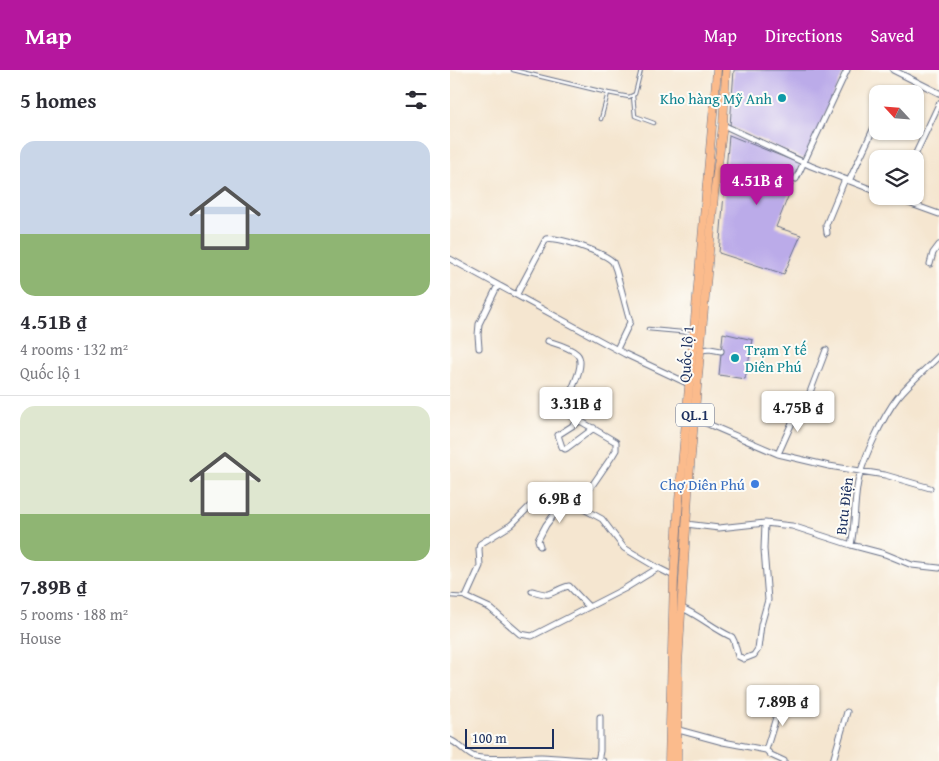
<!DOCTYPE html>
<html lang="en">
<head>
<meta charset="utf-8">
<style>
  body { margin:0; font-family:"Gentium Book Plus",serif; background:#f7f7f7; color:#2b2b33; height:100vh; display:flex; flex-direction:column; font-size:19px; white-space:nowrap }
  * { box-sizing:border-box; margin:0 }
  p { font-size:16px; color:#7c7c81 }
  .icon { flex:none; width:28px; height:28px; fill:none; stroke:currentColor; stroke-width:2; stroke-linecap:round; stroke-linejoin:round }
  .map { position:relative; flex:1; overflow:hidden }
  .drawer { display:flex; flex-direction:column; background:#fff; width:450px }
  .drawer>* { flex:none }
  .needle { width:32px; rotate:296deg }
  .buttons { position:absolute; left:419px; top:15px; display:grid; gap:10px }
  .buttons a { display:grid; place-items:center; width:55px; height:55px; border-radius:10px; background:#fff; box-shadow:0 1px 4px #0004; font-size:25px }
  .scale { position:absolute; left:15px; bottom:12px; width:89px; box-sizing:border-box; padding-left:5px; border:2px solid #1b2f5e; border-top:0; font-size:14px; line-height:18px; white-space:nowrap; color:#1b2f5e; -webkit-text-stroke:4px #fdfcf7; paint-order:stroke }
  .price { position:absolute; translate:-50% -42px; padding:0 11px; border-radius:5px; background:#fff; color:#222; font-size:16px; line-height:32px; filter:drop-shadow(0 1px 2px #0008) }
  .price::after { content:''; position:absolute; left:50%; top:30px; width:15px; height:11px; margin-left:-8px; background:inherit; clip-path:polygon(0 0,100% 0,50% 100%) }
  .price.on { background:#b5179e; color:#fff }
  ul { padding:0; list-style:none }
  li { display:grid; align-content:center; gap:10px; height:265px; padding:0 20px }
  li+li { border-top:1px solid #e1e1e2 }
  li span { display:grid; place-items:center; height:155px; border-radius:15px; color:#555 }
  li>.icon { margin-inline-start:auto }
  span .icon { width:90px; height:90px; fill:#fffc; stroke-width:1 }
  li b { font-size:21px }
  h2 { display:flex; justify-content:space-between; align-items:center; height:60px; padding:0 20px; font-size:21px }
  header { display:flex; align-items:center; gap:30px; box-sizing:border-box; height:70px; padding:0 25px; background:#b5179e; color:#fff }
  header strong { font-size:24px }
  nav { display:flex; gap:28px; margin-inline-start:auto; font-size:18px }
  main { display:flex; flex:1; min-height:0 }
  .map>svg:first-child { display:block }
  .building { fill:#bbabe9 }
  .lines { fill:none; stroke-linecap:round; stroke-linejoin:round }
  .service-casing { stroke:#676f86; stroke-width:4.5 }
  .minor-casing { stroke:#676f86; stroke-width:7 }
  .trunk-casing { stroke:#676f86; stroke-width:9 }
  .service { stroke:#fff; stroke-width:2.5 }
  .minor { stroke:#fff; stroke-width:5 }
  .trunk { stroke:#fbbb8c; stroke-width:8 }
  .culture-dot { fill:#0f9aa8; stroke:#fdfcf7; stroke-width:2 }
  .shop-dot { fill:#3f7fe0; stroke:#fdfcf7; stroke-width:2 }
  .labels { text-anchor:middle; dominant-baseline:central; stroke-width:4; stroke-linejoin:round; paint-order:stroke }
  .shield { fill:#fdfcf7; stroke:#5f6c8c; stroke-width:1 }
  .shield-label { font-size:14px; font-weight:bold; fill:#1b2f5e }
  .culture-label { font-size:15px; fill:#0d838f; stroke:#fdfcf7; text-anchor:end }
  .street-label { font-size:15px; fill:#1b2f5e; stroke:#fdfcf7 }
  .shop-label { font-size:15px; fill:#366cbe; stroke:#fdfcf7; text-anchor:end }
</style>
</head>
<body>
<header>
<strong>Map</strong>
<nav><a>Map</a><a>Directions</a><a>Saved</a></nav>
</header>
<main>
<section class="drawer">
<h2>5 homes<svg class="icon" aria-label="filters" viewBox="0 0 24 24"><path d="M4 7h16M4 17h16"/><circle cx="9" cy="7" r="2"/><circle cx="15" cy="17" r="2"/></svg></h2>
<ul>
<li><span style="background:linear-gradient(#c9d6e8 60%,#8fb573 0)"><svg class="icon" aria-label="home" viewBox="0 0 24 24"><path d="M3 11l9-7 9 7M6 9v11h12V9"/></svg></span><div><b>4.51B ₫</b><p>4 rooms · 132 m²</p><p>Quốc lộ 1</p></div></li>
<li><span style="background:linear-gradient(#dfe7d0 70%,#8fb573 0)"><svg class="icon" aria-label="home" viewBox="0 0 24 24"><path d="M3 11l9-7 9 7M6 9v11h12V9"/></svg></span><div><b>7.89B ₫</b><p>5 rooms · 188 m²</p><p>House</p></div></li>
</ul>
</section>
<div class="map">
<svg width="489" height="691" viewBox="0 0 489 691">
  <rect width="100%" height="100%" fill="#fdfcf7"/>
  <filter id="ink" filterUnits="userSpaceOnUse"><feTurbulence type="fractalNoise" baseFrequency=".02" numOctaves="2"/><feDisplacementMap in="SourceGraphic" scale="10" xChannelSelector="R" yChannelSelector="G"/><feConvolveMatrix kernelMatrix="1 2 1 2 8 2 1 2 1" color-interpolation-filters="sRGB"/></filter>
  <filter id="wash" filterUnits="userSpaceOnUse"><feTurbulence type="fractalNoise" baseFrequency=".0096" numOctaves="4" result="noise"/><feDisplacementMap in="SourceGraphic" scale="20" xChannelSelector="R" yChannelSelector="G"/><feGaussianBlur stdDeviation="1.12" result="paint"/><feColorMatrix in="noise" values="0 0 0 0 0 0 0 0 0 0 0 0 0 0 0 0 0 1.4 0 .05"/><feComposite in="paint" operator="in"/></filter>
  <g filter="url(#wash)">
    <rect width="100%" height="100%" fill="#f5e6d0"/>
    <g id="blocks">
      <path class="building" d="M284 0H395L354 89 280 56Z
        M279 65 351 94 326 157 351 165 334 204 269 183Z
        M273 263 303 270 295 309 269 305Z"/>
    </g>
  </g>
  <g filter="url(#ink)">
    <use href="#blocks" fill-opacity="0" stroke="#676f86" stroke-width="1"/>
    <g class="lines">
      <defs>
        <path id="service" d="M63 0 158 23 179 27 185 24 191 0
          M183 26 185 46 204 53
          M151 49 158 23
          M198 259 243 263
          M0 526 16 527"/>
        <path id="minor" d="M443 0 489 23
          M273 55 361 96 428 122
          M467 94 466 83 489 34
          M346 109 397 0
          M399 111 428 49
          M439 126 489 144
          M377 163 376 155 395 109
          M0 189 175 284 239 314
          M480 194 483 183 489 175
          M67 224 96 169C107 166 155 183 163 192 164 194 165 198 166 200L180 252 167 279
          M98 271C107 274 120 277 127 284 138 295 116 327 114 340L120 345 166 372V380L163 385 128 436
          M29 278 28 265 29 254 48 215
          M251 280 260 279 271 281
          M354 338 376 280
          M244 348 328 384 379 396 435 405 480 418
          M130 351 108 365 112 377 115 379 117 378 144 358
          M328 384 345 346 349 340 354 338 367 343
          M236 454 269 458 315 453 342 456 401 475C405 456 404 437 407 418 410 394 433 346 448 327 460 312 475 300 489 286
          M401 475 435 484 462 495 489 498
          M90 476 88 470 96 455 113 433
          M208 498 174 478 152 449 128 436 113 433 101 424 94 422 61 455 30 474 29 479 30 496 16 527 40 538 70 564 82 566 174 519 208 498 224 506
          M82 521C87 522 93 525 99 524 106 522 112 517 119 516L138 536
          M232 538C250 546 264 559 282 567L284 571 288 586 294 589 304 585 308 579 311 555 318 530 314 479 315 453
          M225 659 273 672 316 680 321 685 334 691
          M0 670C10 674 17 685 25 687 47 691 68 687 91 687 111 688 132 690 153 691
          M316 680 328 641 335 627
          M148 691 150 681V647
          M383 691 397 642"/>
        <path id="trunk" d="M219 691 224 506 229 430 267 0
          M227 691 228 595 239 408 264 126 273 55 276 0"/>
      </defs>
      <use href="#service" class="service-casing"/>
      <use href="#minor" class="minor-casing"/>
      <use href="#trunk" class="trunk-casing"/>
      <use href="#service" class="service"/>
      <use href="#minor" class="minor"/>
      <use href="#trunk" class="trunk"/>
    </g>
  </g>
  <g class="culture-dot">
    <circle cx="332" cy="28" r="5"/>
    <circle cx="285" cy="288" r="5"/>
  </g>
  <circle class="shop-dot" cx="305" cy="414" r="5"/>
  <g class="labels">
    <rect class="shield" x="226" y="333.5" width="38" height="23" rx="4"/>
    <g class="shield-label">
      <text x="245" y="345">QL.1</text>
    </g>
    <g class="culture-label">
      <text x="322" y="28">Kho hàng Mỹ Anh</text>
      <text x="295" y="279" text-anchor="start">Trạm Y tế<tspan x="295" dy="17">Diên Phú</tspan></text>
    </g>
    <g class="street-label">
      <text transform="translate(236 284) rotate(-86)">Quốc lộ 1</text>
      <text transform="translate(394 436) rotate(-83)">Bưu Điện</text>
    </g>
    <g class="shop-label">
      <text x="295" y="414">Chợ Diên Phú</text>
    </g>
  </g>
</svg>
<div class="buttons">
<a><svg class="needle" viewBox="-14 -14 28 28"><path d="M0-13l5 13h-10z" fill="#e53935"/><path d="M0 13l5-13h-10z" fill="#7c7c81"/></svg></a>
<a><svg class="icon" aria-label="layers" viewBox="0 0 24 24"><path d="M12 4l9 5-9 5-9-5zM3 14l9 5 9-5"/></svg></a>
</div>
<div class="scale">100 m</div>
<b class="price on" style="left:307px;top:136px">4.51B ₫</b>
<b class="price" style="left:126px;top:359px">3.31B ₫</b>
<b class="price" style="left:348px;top:363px">4.75B ₫</b>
<b class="price" style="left:110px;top:454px">6.9B ₫</b>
<b class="price" style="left:333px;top:657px">7.89B ₫</b>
</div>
</main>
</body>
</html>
